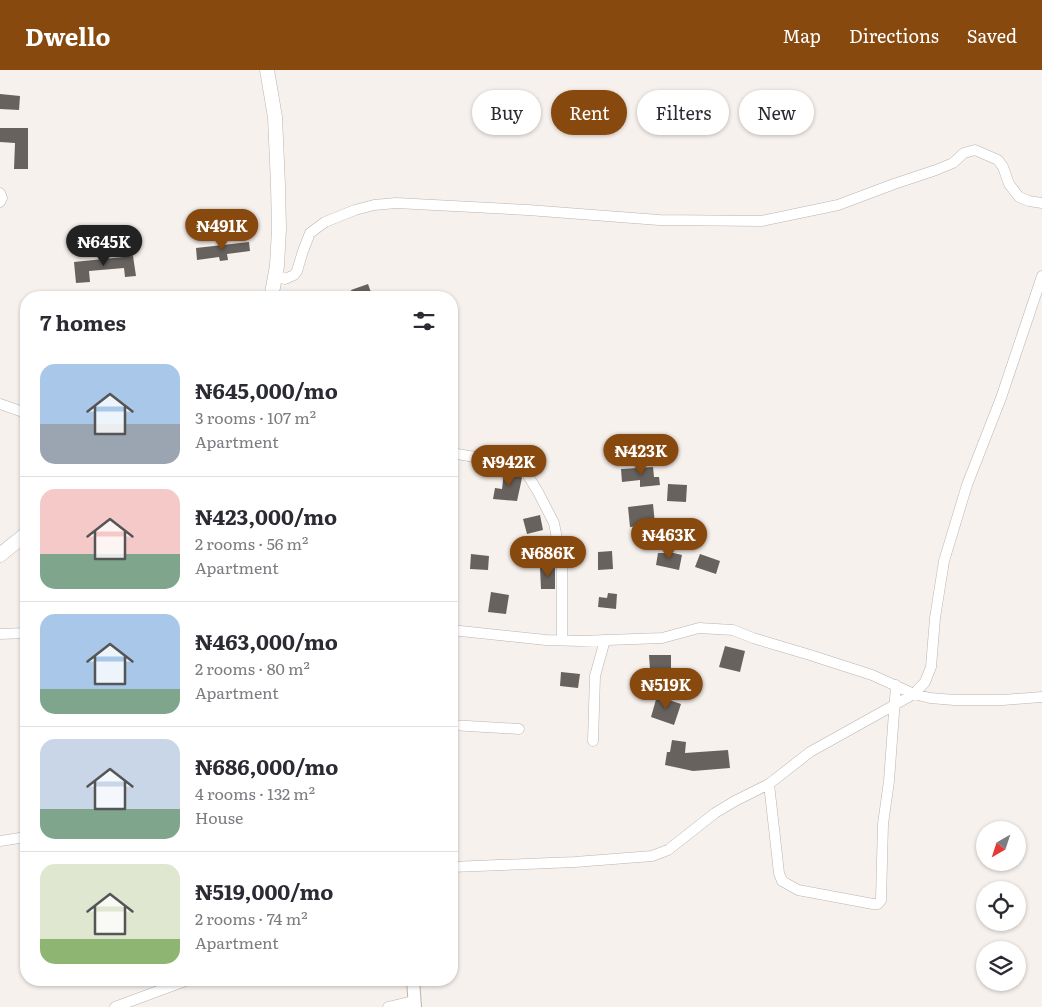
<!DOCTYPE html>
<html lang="en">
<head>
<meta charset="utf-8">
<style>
  body { margin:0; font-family:Literata,serif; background:#f2f2f3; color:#2b2b33; height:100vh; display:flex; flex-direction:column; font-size:19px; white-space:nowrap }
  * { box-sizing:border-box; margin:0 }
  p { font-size:16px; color:#7c7c81 }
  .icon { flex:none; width:28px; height:28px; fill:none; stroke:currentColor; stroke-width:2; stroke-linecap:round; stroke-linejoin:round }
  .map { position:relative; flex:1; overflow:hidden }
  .panel { position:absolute; left:20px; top:221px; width:438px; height:695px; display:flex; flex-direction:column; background:#fff; border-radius:20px; box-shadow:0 1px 4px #0004 }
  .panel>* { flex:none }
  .guide { position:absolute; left:472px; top:20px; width:475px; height:45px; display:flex; gap:10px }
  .needle { width:32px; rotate:219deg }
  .controls { position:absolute; left:976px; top:751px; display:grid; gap:10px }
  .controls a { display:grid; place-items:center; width:50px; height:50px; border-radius:50%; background:#fff; box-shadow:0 1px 4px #0004; font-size:25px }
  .price { position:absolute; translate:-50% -42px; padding:0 11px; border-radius:18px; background:#88490f; color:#fff; font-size:16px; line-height:32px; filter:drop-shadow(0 1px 2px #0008) }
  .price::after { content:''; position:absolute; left:50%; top:30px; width:15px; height:11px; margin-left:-8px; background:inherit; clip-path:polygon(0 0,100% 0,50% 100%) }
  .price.current { background:#222; color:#fff }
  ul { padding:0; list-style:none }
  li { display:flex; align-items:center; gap:15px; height:125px; padding:0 20px }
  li+li { border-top:1px solid #e1e1e2 }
  li span { display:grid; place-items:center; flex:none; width:140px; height:100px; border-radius:15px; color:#555 }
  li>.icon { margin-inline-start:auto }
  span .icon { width:60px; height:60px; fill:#fffc; stroke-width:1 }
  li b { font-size:21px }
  h2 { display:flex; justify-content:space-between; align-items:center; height:60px; padding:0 20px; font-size:21px }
  .pill { padding:0 18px; border-radius:22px; background:#fff; box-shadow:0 1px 4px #0004; font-size:18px; line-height:45px }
  .pill.current { background:#88490f; color:#fff }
  header { display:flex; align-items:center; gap:30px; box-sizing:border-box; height:70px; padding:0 25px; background:#88490f; color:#fff }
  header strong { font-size:24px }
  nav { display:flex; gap:28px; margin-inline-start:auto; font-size:18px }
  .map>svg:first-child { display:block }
  .building { fill:#67625e }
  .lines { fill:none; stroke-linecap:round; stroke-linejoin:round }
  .minor-casing { stroke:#bab4b0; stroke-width:11 }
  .tertiary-casing { stroke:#bab4b0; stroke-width:14 }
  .secondary-casing { stroke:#bab4b0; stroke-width:15 }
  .minor { stroke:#fff; stroke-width:10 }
  .tertiary { stroke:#fff; stroke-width:12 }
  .secondary { stroke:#fff; stroke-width:14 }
</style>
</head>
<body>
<header>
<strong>Dwello</strong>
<nav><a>Map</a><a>Directions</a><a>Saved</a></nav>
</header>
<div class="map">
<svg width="1042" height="937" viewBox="0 0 1042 937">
  <rect width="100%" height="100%" fill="#f7f1ed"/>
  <path class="building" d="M0 24 20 26 19 40 0 39Z
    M0 58H28V99H14L15 73 0 72Z
    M249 172 250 181 227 184 228 190 220 191 219 187 197 190 196 178Z
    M133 186 136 206 125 207 124 198 89 201 90 212 76 213 74 192Z
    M368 214 373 228H354L351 220Z
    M653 397 654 407H659L660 415 640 417V410L622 412 621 399Z
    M504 402 519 403 522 408 517 431 493 429 495 418 502 419Z
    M668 414 687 415 686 432 667 431Z
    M653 434 655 454 630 457 628 437Z
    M540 445 543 460 527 464 523 449Z
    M612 481 613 499 598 500V482Z
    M665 481 682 485 679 500 656 495 658 483H665Z
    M471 484 489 486 488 500 470 499Z
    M700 484 720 491 716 504 695 497Z
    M540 497H555V519H541Z
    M491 522 509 525 506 544 488 542Z
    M608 523 617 524 616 539 598 537 599 527 607 528Z
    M725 576 745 581 740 602 719 597Z
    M649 585H671V599H650Z
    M561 602 580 604 578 618 560 616Z
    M657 626 681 634 674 655 651 647Z
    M672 670 686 672 685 683 728 680 730 698 693 701 665 695 667 682H670Z"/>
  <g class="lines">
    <defs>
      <path id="minor" d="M0 123 2 128 0 132
        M275 205 285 209 294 205 297 201 303 181 310 163 325 152 355 140 374 135 396 133 528 140 659 150 761 151 838 135 894 114 936 100 953 93 964 83 975 80 998 90 1003 97 1009 114 1019 127 1029 131 1042 133
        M0 334 26 343
        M451 383 475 387 512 390 521 394 538 422 554 453 562 495V570
        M451 560 546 570 580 571 662 568 699 558 733 560 753 568 810 585 872 605 914 624 930 628 954 630H1003L1042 627
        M0 564 26 563
        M451 655 519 659
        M593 671 595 606 605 570
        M769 714 779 803 782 811 798 820 873 834H878L881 830 883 754 889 711 896 615
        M0 771 26 767
        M451 797 575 792 652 786 668 780 715 743 735 731 769 714 810 682 914 624 925 612 931 597 935 548 944 491 967 415 1001 328 1042 206
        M115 937 188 910
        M388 937 413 931"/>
      <path id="tertiary" d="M413 910 415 937"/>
      <path id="secondary" d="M267 0 275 47 278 115 279 159 277 196 271 228
        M0 485 26 464"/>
    </defs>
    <use href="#minor" class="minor-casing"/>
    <use href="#tertiary" class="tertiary-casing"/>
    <use href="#secondary" class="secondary-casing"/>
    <use href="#minor" class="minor"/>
    <use href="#tertiary" class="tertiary"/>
    <use href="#secondary" class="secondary"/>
  </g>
</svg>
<div class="controls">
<a><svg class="needle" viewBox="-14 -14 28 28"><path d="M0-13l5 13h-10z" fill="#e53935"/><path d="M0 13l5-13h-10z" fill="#7c7c81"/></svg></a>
<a><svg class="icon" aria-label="locate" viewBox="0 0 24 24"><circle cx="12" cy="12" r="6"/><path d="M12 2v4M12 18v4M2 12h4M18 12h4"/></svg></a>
<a><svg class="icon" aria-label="layers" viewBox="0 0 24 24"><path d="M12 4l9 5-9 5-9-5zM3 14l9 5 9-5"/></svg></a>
</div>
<b class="price" style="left:222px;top:181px">₦491K</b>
<b class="price current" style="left:104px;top:197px">₦645K</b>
<b class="price" style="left:641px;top:406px">₦423K</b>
<b class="price" style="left:509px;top:417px">₦942K</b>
<b class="price" style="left:669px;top:490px">₦463K</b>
<b class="price" style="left:548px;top:508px">₦686K</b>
<b class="price" style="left:666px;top:640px">₦519K</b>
<div class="guide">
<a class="pill">Buy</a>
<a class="pill current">Rent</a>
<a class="pill">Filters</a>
<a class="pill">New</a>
</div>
<section class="panel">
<h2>7 homes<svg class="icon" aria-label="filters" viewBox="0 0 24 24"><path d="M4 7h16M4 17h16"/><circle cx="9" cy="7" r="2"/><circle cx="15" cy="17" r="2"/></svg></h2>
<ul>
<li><span style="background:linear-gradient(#a9c7e8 60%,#9aa5b1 0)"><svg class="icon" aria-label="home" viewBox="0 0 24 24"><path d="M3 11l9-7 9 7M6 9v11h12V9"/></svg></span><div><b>₦645,000/mo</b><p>3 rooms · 107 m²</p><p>Apartment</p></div></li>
<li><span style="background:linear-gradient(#f6c9c9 65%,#7fa58c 0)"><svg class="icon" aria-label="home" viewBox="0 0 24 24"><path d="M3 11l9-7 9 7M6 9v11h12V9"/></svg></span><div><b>₦423,000/mo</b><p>2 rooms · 56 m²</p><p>Apartment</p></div></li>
<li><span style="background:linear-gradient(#a9c7e8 75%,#7fa58c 0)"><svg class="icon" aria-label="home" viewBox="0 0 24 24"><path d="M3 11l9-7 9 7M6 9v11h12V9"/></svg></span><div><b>₦463,000/mo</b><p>2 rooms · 80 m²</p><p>Apartment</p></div></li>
<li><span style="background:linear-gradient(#c9d6e8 70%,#7fa58c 0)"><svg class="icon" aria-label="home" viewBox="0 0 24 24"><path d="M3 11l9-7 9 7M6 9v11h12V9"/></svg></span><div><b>₦686,000/mo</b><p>4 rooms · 132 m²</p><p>House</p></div></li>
<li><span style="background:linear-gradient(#dfe7d0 75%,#8fb573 0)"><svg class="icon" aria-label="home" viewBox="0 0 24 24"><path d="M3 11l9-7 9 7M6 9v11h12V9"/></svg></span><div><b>₦519,000/mo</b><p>2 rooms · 74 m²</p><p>Apartment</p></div></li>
</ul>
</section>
</div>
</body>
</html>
